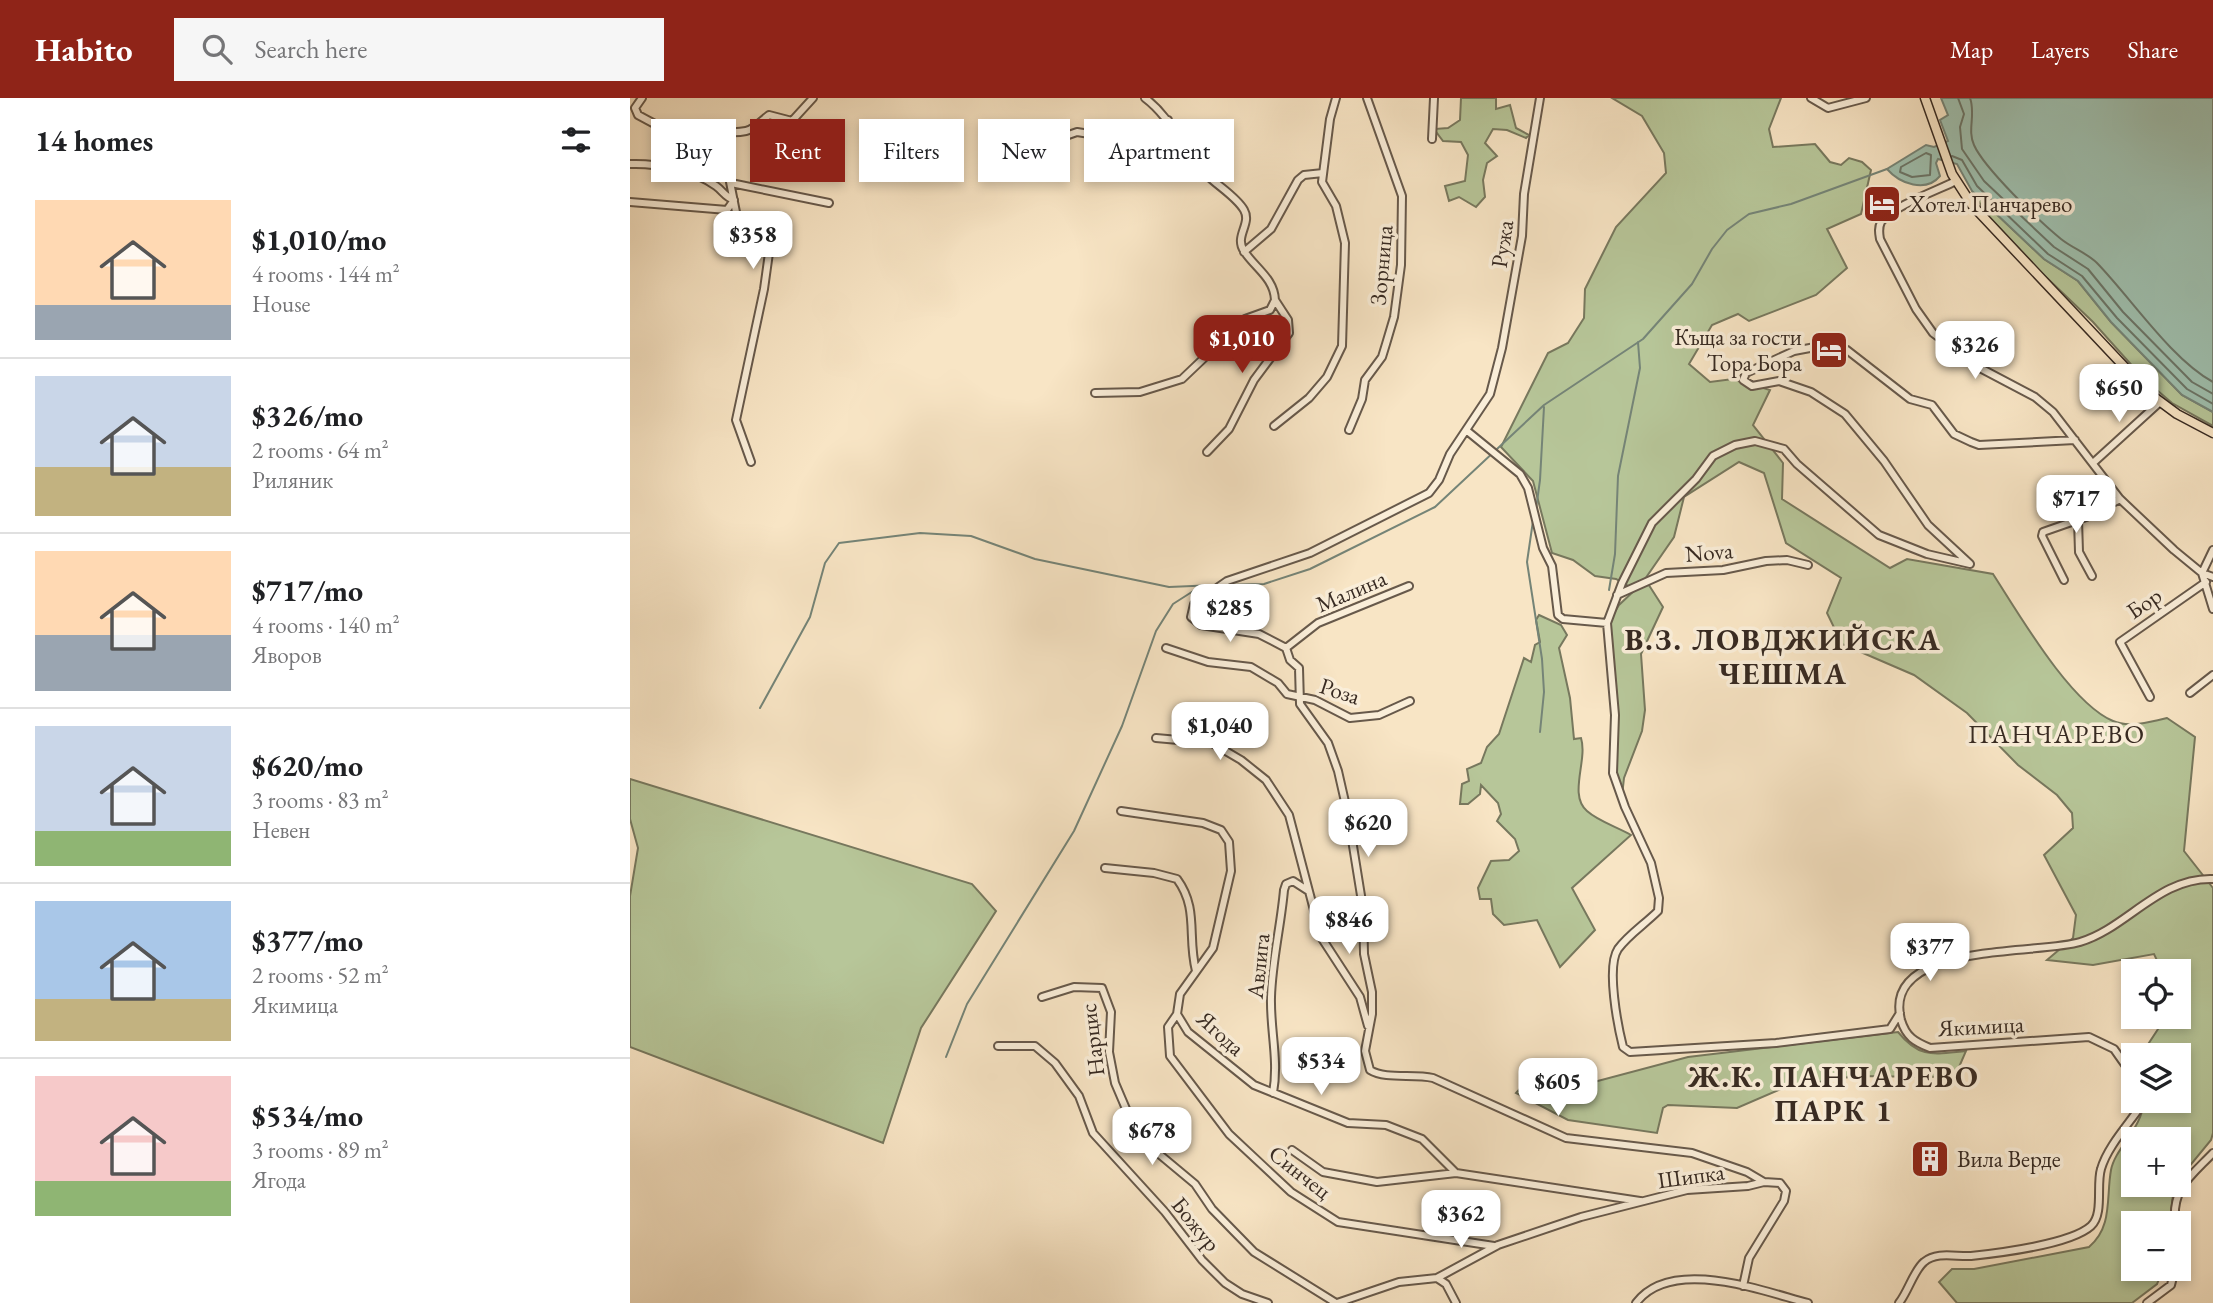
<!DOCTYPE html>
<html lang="en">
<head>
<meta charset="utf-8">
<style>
  body { margin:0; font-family:"EB Garamond",serif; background:#f6f6f6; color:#202124; height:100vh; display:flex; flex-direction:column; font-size:26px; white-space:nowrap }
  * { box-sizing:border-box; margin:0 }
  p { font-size:23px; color:#757577 }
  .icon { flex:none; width:38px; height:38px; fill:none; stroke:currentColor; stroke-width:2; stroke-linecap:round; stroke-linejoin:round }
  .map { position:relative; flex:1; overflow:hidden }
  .side { display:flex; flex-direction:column; background:#fff; width:630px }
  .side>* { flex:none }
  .top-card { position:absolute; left:21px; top:21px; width:665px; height:63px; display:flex; gap:14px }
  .controls { position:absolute; left:1491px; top:861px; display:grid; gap:14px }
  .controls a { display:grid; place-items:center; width:70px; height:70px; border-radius:0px; background:#fff; box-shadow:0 4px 10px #0003; font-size:35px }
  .price { position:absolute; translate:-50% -60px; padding:0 16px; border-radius:14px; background:#fff; color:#222; font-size:23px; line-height:46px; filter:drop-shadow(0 2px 4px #0008) }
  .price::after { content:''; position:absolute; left:50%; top:42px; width:21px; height:16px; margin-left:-10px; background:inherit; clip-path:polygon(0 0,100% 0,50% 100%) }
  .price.on { background:#8f2418; color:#fff }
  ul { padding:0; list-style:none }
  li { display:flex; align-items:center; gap:21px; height:175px; padding:0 35px }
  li+li { border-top:2px solid #e0e0e0 }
  li span { display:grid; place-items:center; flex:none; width:196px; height:140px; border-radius:0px; color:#555 }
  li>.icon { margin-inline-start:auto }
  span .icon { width:84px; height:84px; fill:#fffc; stroke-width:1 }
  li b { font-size:30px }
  h2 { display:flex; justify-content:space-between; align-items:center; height:84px; padding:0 35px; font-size:30px }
  .pill { padding:0 24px; border-radius:0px; background:#fff; box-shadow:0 4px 10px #0003; font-size:24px; line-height:63px }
  .pill.on { background:#8f2418; color:#fff }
  header { display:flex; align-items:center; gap:42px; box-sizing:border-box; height:98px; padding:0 35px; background:#8f2418; color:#fff }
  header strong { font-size:33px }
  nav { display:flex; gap:38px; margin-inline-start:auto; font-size:24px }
  .search { width:490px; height:63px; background:#f6f6f6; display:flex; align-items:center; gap:18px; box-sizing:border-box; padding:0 24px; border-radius:0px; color:#757577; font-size:26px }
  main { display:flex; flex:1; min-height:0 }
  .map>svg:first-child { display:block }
  .green { fill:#b7c699; stroke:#77785e; stroke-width:2 }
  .water { fill:#9fc0af; stroke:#758477; stroke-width:2 }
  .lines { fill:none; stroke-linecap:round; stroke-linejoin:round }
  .shore { stroke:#6b7568; stroke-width:2 }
  .stream { stroke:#758477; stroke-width:2 }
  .minor-casing { stroke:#67594b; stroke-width:10 }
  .major-casing { stroke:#372a22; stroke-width:11 }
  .minor { stroke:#faeed9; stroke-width:6 }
  .major { stroke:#f8e5c5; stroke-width:8 }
  .labels { text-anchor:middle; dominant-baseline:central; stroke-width:7; stroke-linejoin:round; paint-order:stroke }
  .poi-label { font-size:23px; fill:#372a22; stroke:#faeed9; text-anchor:start }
  .street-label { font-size:23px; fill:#372a22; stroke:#faeed9 }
  .quarter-label { font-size:26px; letter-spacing:2px; fill:#372a22; stroke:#faeed9 }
  .district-label { font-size:30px; font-weight:bold; letter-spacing:2px; fill:#372a22; stroke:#faeed9 }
</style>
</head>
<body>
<header>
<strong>Habito</strong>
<div class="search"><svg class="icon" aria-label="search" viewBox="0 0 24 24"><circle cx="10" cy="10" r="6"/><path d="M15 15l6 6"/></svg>Search here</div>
<nav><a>Map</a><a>Layers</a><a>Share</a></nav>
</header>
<main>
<section class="side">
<h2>14 homes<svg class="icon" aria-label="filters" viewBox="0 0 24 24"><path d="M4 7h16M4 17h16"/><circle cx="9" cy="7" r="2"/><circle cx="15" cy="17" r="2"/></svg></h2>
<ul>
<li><span style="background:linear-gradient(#ffd9b3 75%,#9aa5b1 0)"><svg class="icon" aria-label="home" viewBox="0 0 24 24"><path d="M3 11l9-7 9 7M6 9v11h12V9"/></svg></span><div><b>$1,010/mo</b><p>4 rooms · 144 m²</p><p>House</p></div></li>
<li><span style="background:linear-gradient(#c9d6e8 65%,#c2b280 0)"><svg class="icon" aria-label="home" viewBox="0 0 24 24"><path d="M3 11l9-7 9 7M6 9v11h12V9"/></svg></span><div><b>$326/mo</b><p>2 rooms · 64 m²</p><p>Риляник</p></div></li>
<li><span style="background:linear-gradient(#ffd9b3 60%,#9aa5b1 0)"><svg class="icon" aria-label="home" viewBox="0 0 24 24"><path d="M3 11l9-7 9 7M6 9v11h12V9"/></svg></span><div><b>$717/mo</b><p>4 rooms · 140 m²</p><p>Яворов</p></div></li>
<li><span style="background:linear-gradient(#c9d6e8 75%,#8fb573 0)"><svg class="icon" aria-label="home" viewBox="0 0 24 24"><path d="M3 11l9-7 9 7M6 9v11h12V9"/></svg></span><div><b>$620/mo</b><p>3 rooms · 83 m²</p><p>Невен</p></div></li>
<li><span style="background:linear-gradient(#a9c7e8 70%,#c2b280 0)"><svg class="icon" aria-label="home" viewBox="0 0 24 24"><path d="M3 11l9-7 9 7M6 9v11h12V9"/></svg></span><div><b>$377/mo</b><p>2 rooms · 52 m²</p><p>Якимица</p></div></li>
<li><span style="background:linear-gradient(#f6c9c9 75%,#8fb573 0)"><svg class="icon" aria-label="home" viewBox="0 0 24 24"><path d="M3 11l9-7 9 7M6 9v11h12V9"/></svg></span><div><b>$534/mo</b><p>3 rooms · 89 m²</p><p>Ягода</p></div></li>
</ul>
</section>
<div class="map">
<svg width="1583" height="1205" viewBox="0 0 1583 1205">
  <rect width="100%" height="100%" fill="#f8e5c5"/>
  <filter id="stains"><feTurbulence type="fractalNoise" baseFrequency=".00286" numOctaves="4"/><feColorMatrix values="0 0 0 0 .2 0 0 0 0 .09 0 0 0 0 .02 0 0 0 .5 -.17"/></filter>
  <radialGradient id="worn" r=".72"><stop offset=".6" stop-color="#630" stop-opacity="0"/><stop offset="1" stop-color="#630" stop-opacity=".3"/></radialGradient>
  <path class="green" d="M831 0H866V11L880 7 886 30 899 37 896 40 877 32 863 31 855 45 867 58 857 65 853 82 855 99 846 109 829 99 819 103 815 88 835 83 838 57 831 44 813 43 804 31 818 30 830 22Z
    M982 0H1151L1139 31 1143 49 1185 46 1200 64 1211 67 1219 60 1232 64 1241 72 1231 116 1197 131 1217 170 1186 197 1119 223 1108 216 1082 227 1059 266 1080 284 1103 281 1140 292 1123 327 1153 365 1152 401 1260 470 1277 461 1363 476C1389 516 1440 605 1483 623 1498 630 1521 624 1537 620L1565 639 1554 753 1583 790V1035L1581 1042 1549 1081V1041H1503V1087H1544L1540 1125H1503V1171H1533L1527 1186 1502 1205H1327L1309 1184 1322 1171H1344L1459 1149C1483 1129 1476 1099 1481 1072 1485 1050 1512 1031 1514 1003H1549V957H1511L1536 919H1549V873H1532L1524 856 1463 867 1417 862 1443 840 1446 817 1414 757 1443 730 1442 715 1427 697 1388 667 1337 615 1284 577 1212 546 1197 515 1211 480 1156 445 1134 375 1109 364 1054 399 1044 439 1015 481 1033 509 1011 556 1015 612 1012 633 994 680 992 698 986 674 978 525 989 507 1005 492 986 481 965 478 943 462 922 455 903 383 871 349 918 255 938 245 954 220 955 191 986 129 1036 75 1034 55 1012 18Z
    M1342 93 1414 161 1448 183 1481 224 1552 297 1583 314V328L1542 305 1514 281 1463 224 1366 131Z
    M909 517 931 527 937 537 929 550 940 600 944 641 951 640C958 662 938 697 957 713 968 723 987 729 1001 737L942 790 965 832 930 869 907 822 874 827 863 816 861 801H850L848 790 861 763 879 762 889 753 885 741 867 723 871 716 868 705 851 687 850 696 838 706H830L832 686 839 683 837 671 851 665 857 649 869 636 894 560 901 564 905 547 910 544 906 522Z
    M0 681 342 786 366 813 291 930 253 1045 0 949V798L8 750 0 721Z
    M1268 934C1290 961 1304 956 1336 953L1326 976 1302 979 1225 978 1153 990 1107 1010 1038 1007 1033 1010 1027 1035 938 1022 886 995 900 980 949 988 1058 959Z"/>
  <path class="water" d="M1311 0H1583V314L1552 297 1481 224 1448 183 1414 161 1342 93 1327 66 1308 61 1306 65 1310 78C1296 95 1270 86 1257 71L1296 47 1304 49 1318 43 1310 22 1318 17Z"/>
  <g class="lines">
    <path class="shore" d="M1328 0 1334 16 1330 29 1332 51 1354 83 1424 149 1458 171 1493 214 1562 284 1583 296
      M1340 0C1346 16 1337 32 1344 47 1354 70 1410 124 1431 141 1442 150 1457 155 1467 165 1501 200 1541 261 1583 284
      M1296 55 1301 57 1300 77 1282 79 1270 74 1271 69Z
      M1322 58 1332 62 1347 88 1418 156 1452 178 1487 220 1557 291 1583 306"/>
    <path class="stream" d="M906 411 910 382 914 309
      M903 423 897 464 912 561 914 594 910 634
      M595 487 634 486 680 471 805 409 914 307 1013 241 1062 186 1082 151 1097 132 1119 116 1161 106 1257 71
      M979 492 985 456 988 378 1010 270 1008 244
      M130 610 180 519 195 465 209 445 290 435 341 438 405 461 539 489 586 487
      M316 959 337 906 444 733 492 628 526 533 543 506 568 490"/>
    <defs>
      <path id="minor" d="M12 0 5 10 8 17 73 52 99 79 107 119 133 144 139 155 134 191 106 322 121 364
        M515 0C542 20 552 52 575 75 586 87 606 98 614 112 622 126 604 138 614 153 625 170 644 180 645 202
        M1181 0 1198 10 1236 0
        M427 41 447 34 510 44 526 40 538 22
        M802 41 804 0
        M73 52C94 24 91 38 116 33 125 31 132 22 139 17L162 23 183 0
        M0 66C27 65 64 72 86 88 93 93 95 99 104 102L97 112 0 104
        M1326 83C1308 92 1261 109 1251 124 1248 130 1249 135 1250 141L1286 211 1303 235 1350 270 1405 299 1423 314 1490 401 1544 452 1572 475 1583 479
        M101 85 199 105
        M614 154 641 131 668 82 674 77 693 75
        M465 295 510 294 552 281 615 221 640 212 645 202
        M644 328 679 300 697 279 712 248 715 145 706 108 692 84 700 21 706 0
        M719 332 732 301 735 282 752 259 756 246 764 219 771 167 772 98 737 0
        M836 332 890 376 898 390 913 450 922 468 928 517 933 521 977 525
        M577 354 599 331 624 282 659 235 658 222 645 202
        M1463 365 1530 304
        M1448 422 1449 454 1462 478
        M1583 452 1572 475 1583 511
        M1434 482 1412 438 1413 434 1456 419 1490 401
        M779 488 688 525 656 550 660 562 669 570 670 606 698 645 708 673 718 717 733 810 734 856 742 894V916L735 953 740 972C756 982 784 975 803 980L936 1040 1062 1055 1117 1074 1134 1084
        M987 497 1036 475 1093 472 1136 463 1157 462 1178 467
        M536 550 578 564 621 569 648 585 657 596 685 602 720 620 749 617 780 603
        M656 550 629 536 571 527 561 519 564 506 597 483 680 455 799 395 809 382 820 356 860 296 872 250 892 138 894 96 910 0
        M1560 595 1583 577
        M1520 599 1490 544 1576 484
        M526 640 582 645 611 662 636 682 659 717 691 839 730 899 738 928
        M491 713 573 725 591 732 599 744 601 773 583 850 550 896 547 916 558 934 624 987 718 1025 756 1027 792 1041 826 1075
        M475 770 524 775 547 781C569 811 557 838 566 873
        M412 899 444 889 472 890 481 914 479 954 485 985 505 1032 523 1051 565 1086 582 1111 624 1154 706 1205
        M1270 915 1260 931 1146 945 1000 954 993 949C988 929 976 869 988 851 998 837 1015 826 1028 813L1029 800 1021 765 995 709 983 675 985 617 977 525 992 485 1022 425 1066 381 1083 358 1105 347 1125 343 1154 351 1167 366 1249 437 1297 456 1340 466 1298 427 1254 363 1215 316 1181 294 1149 283 1122 288 1113 282 1116 275 1164 253 1201 246 1217 252 1280 301 1302 307 1324 336 1341 344 1349 347 1445 342
        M547 916 538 929 540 958 599 1036 661 1094 708 1124 864 1148
        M368 948H405L425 965 449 998 463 1035 535 1114 572 1162 595 1185 612 1196 638 1205
        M1503 978 1484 951 1459 939 1300 950C1285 944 1276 939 1271 922 1251 843 1409 857 1450 844 1497 830 1529 779 1583 781
        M643 995C649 962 640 932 641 899 642 863 651 827 654 792L656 786 663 783 677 792
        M662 1052 693 1074 747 1084 826 1075 1010 1103
        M1545 1125C1542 1090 1560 1079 1583 1055
        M807 1180 868 1147 951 1119 1057 1092 1118 1088 1134 1084 1150 1085 1156 1093 1154 1103 1119 1160 1113 1188
        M807 1180 816 1186 826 1205
        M707 1205 769 1184 807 1180
        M1006 1205C1041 1158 1132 1193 1178 1205
        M1269 1205C1278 1194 1284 1172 1294 1164 1307 1153 1326 1159 1341 1158 1369 1155 1441 1146 1461 1128 1474 1116 1466 1087 1471 1071 1477 1050 1496 1029 1508 1012L1510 1003
        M1517 1205 1541 1187 1545 1171"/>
      <path id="major" d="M1295 0 1322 76 1342 107 1520 296 1547 316 1583 335"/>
    </defs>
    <use href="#minor" class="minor-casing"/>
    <use href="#major" class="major-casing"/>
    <use href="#minor" class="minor"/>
    <use href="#major" class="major"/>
  </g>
  <defs>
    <symbol id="hotel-square" viewBox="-11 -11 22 22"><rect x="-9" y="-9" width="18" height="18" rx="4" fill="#8f2418" stroke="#faeed9"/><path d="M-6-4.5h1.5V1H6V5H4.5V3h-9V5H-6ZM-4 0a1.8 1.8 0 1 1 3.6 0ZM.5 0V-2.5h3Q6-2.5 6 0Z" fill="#fff"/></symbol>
    <symbol id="building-square" viewBox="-11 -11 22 22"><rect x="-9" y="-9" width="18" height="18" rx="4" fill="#8f2418" stroke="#faeed9"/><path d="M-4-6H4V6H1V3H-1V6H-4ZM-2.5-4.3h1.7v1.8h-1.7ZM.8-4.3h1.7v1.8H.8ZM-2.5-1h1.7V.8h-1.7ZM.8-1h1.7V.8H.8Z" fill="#fff"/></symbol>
  </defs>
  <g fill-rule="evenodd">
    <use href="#hotel-square" x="1230" y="84" width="44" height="44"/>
    <use href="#hotel-square" x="1177" y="230" width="44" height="44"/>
    <use href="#building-square" x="1278" y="1039" width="44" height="44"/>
  </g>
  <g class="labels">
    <g class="poi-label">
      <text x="1279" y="106">Хотел Панчарево</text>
      <text x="1172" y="239" text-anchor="end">Къща за гости<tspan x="1172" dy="26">Тора Бора</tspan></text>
      <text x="1327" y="1061">Вила Верде</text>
    </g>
    <g class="street-label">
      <text transform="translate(872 146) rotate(-82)">Ружа</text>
      <text transform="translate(751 167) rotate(-85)">Зорница</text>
      <text transform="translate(1079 454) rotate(-5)">Nova</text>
      <text transform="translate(721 493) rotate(-23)">Малина</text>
      <text transform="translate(1514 505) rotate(-34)">Бор</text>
      <text transform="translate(710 593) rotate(18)">Роза</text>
      <text transform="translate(628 868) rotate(-84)">Авлига</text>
      <text transform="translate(1351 928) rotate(-3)">Якимица</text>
      <text transform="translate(591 935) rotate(42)">Ягода</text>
      <text transform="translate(462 942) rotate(-97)">Нарцис</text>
      <text transform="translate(670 1074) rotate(38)">Синчец</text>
      <text transform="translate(1061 1078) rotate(-8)">Шипка</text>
      <text transform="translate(566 1126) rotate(51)">Божур</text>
    </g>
    <g class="quarter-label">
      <text x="1427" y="636">ПАНЧАРЕВО</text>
    </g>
    <g class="district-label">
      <text x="1153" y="541">В.З. ЛОВДЖИЙСКА<tspan x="1153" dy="34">ЧЕШМА</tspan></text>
      <text x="1204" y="978">Ж.К. ПАНЧАРЕВО<tspan x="1204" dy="34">ПАРК 1</tspan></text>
    </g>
  </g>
  <rect width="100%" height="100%" filter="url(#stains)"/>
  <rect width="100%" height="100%" fill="url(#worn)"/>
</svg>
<div class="controls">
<a><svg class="icon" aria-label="locate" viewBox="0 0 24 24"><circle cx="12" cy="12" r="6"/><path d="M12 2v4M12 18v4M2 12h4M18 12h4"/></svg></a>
<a><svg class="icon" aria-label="layers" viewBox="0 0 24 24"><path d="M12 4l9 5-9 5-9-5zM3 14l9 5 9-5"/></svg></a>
<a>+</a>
<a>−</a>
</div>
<b class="price" style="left:123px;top:173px">$358</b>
<b class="price on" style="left:612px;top:277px">$1,010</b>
<b class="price" style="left:1345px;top:283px">$326</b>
<b class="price" style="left:1489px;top:326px">$650</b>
<b class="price" style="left:1446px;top:437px">$717</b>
<b class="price" style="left:600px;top:546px">$285</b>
<b class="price" style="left:590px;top:664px">$1,040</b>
<b class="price" style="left:738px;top:761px">$620</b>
<b class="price" style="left:719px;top:858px">$846</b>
<b class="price" style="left:1300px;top:885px">$377</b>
<b class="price" style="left:691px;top:999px">$534</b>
<b class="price" style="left:928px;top:1020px">$605</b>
<b class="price" style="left:522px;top:1069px">$678</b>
<b class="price" style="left:831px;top:1152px">$362</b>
<div class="top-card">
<a class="pill">Buy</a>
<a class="pill on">Rent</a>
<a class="pill">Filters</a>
<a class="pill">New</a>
<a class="pill">Apartment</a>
</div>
</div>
</main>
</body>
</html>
